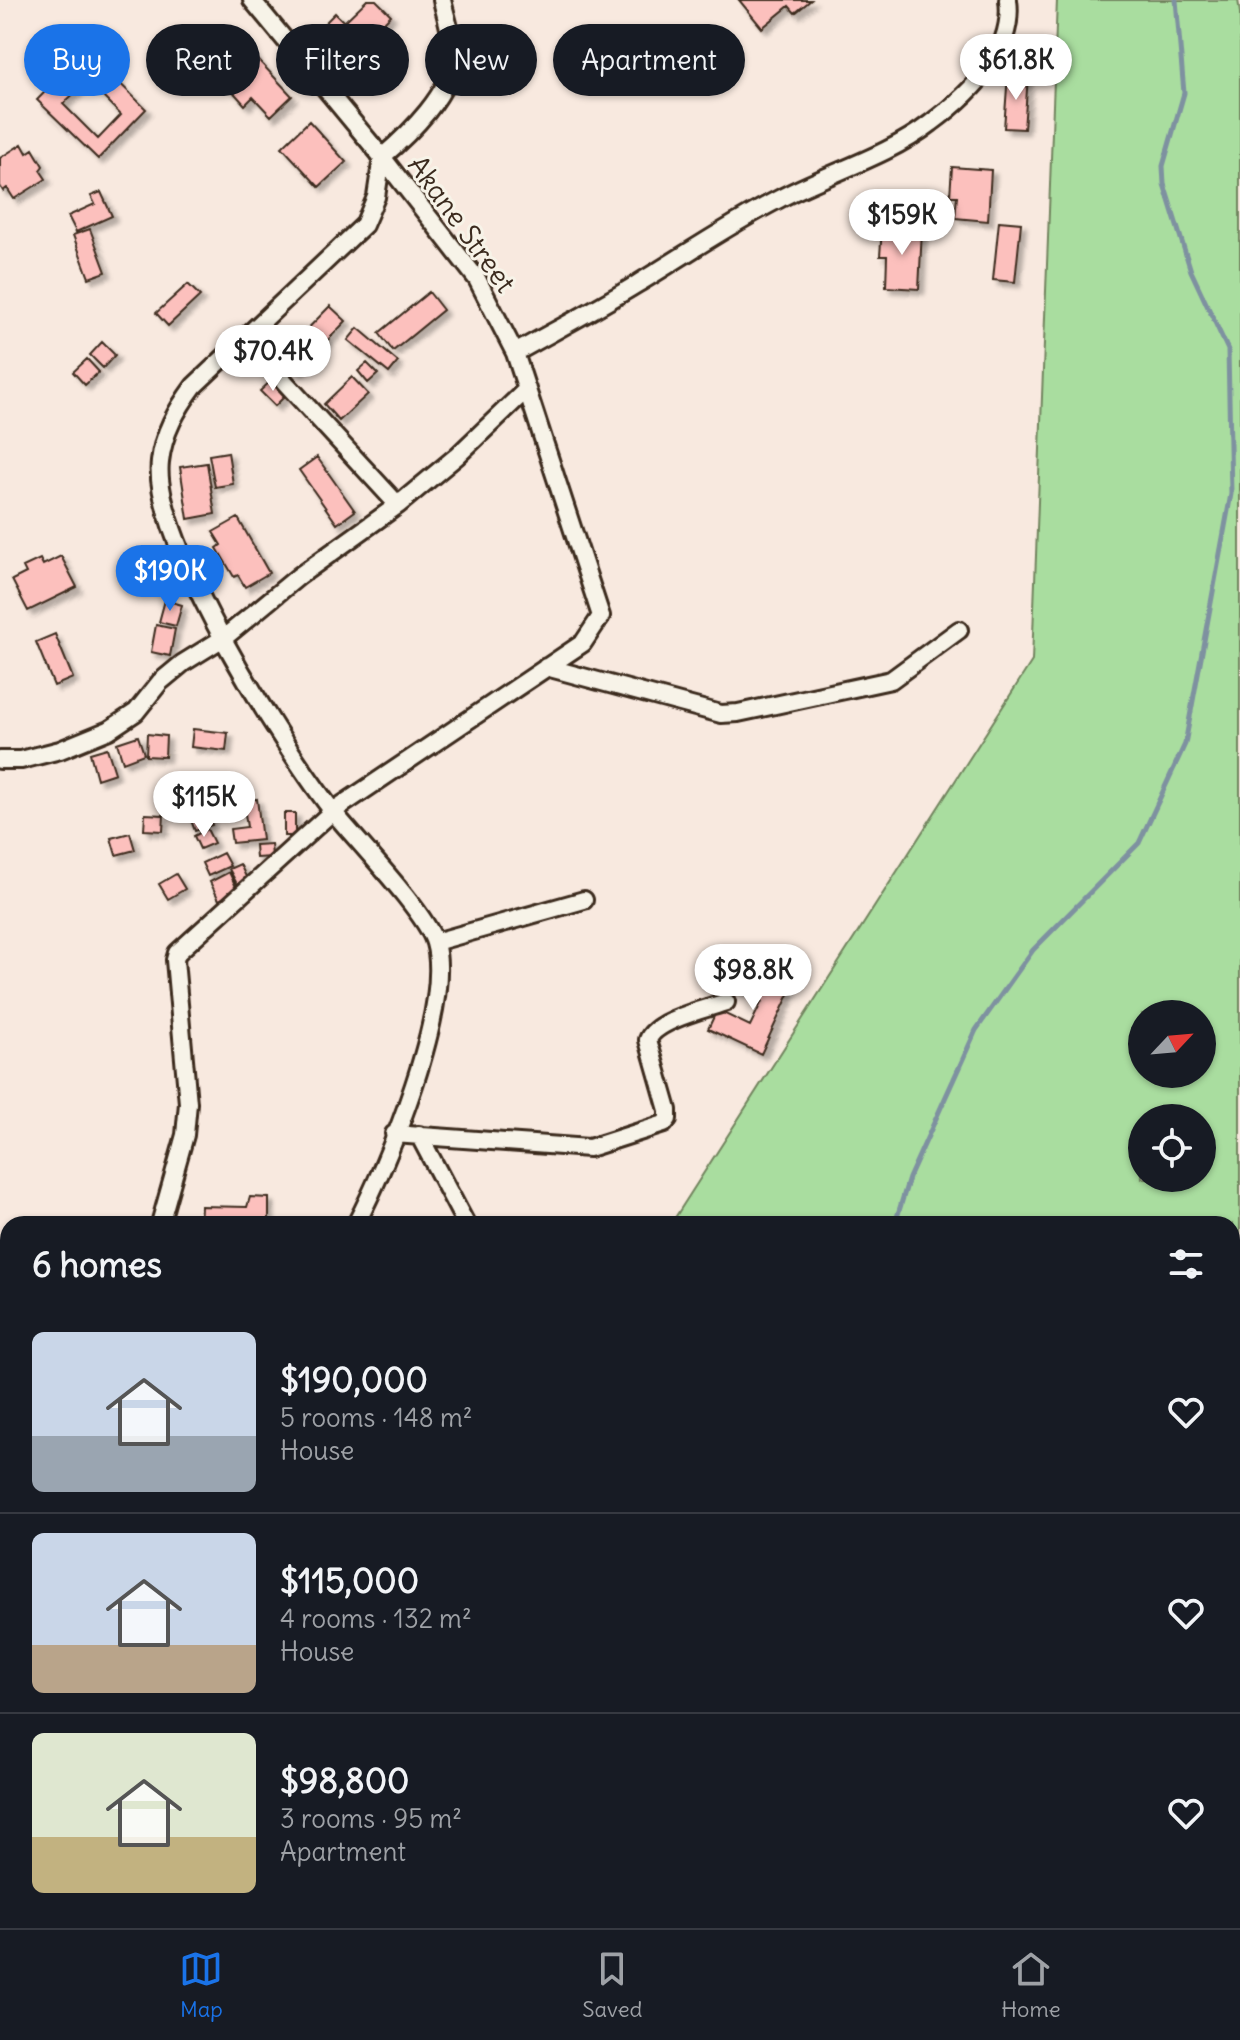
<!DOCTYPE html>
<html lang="en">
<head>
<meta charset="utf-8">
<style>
  body { margin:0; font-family:Delius,sans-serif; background:#242831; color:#f1f3f6; height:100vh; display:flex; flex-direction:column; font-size:30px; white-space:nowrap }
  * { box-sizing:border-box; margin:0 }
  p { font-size:26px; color:#9ea1a6 }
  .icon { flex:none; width:44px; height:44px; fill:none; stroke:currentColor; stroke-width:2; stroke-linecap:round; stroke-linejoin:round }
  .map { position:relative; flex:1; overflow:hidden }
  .side { position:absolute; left:0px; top:1216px; width:1240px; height:712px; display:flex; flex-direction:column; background:#171b24; border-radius:24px 24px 0 0; box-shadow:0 2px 6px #0004 }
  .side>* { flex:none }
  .hud { position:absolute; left:24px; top:24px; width:800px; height:72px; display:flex; gap:16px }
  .needle { width:52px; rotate:64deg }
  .buttons { position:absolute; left:1128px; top:1000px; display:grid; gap:16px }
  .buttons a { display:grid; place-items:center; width:88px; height:88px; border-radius:50%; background:#171b24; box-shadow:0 2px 6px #0004; font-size:40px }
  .price { position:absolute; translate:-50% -68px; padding:0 18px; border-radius:28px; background:#fff; color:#222; font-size:26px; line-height:52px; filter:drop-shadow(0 2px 4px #0008) }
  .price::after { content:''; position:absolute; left:50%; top:48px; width:24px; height:18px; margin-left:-12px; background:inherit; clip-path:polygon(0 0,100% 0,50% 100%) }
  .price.selected { background:#1a73e8; color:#fff }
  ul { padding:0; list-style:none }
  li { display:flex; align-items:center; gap:24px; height:200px; padding:0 32px }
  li+li { border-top:2px solid #363941 }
  li span { display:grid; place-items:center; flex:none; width:224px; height:160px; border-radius:12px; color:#555 }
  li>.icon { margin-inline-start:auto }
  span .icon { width:96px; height:96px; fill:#fffc; stroke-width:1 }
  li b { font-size:34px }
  h2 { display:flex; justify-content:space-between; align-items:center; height:96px; padding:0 32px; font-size:34px }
  .tag { padding:0 28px; border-radius:36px; background:#171b24; box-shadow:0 2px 6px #0004; font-size:28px; line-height:72px }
  .tag.selected { background:#1a73e8; color:#fff }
  .menu { display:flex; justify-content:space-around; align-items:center; height:112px; border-top:2px solid #363941; background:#171b24; font-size:22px; color:#9ea1a6 }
  .menu a { display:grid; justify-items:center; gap:4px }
  .menu .selected { color:#1a73e8 }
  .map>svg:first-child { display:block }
  .green { fill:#a9dd9f; stroke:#72845e; stroke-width:2; fill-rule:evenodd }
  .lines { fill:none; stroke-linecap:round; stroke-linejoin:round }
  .stream { stroke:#7e91a0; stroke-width:5 }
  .building { fill:#fcc0bd; stroke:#3b2a1e; stroke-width:2; fill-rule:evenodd; filter:url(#shadow) }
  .minor-casing { stroke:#3b2a1e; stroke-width:22 }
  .highway-casing { stroke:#3b2a1e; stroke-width:30 }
  .minor { stroke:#f7f3e8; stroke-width:16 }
  .highway { stroke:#f7f3e8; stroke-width:24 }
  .labels { text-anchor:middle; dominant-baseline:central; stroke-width:6; stroke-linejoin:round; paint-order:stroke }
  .street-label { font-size:28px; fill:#3b2a1e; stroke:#f7f3e8 }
</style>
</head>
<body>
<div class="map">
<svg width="1240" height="1928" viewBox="0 0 1240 1928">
  <defs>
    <filter id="shadow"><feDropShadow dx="5" dy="5" stdDeviation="2" flood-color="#0004"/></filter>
  </defs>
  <rect width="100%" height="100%" fill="#f8e9df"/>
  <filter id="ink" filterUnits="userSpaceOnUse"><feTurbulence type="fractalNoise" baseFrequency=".0125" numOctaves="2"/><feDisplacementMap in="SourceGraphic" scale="16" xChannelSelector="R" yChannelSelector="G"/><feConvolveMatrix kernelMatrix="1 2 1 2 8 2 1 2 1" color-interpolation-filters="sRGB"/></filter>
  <g filter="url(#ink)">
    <path class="green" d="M1057 0H1238L1240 13V1271L1232 1305V1224H671L1032 661ZM1142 1014H1202V1074H1142ZM1142 1118H1202V1178H1142Z
      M735 1920H1091L1090 1928H736Z"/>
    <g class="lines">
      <path class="stream" d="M895 1224 909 1178 976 1030 1033 950 1139 843 1185 744 1231 494 1228 350 1191 271 1164 184 1163 166 1184 93 1176 0
        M940 1920V1928"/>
    </g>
    <path class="building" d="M367 0H376L391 15 343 63 320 39 328 32 322 26 335 13 344 22Z
      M739 0H811L795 13 789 6 762 28Z
      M248 49 292 96 271 116 253 97 245 105 219 76Z
      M86 50 146 109 98 159 37 100ZM87 81 121 115 98 139 63 104Z
      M1008 74 1028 76 1024 129 1004 128Z
      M309 121 346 162 319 187 282 147Z
      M22 144 27 153 33 149 43 166 40 170 46 179 14 199 7 188 3 191 0 186V158Z
      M952 167 991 170 988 221 955 218 957 196H950Z
      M101 192 112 216 76 232 68 216 95 204 91 196Z
      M999 221 1021 223 1015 282 993 280Z
      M882 228 922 230 919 289 886 287 887 256H880Z
      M90 229 106 272 89 278 73 235Z
      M188 284 200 296 168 326 156 313Z
      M429 292 443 310 393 351 379 333Z
      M330 306 346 321 298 371 282 355Z
      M358 328 398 362 389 373 348 340Z
      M102 342 115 355 103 368 90 355Z
      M87 359 99 372 85 385 73 372Z
      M367 363 378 374 368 383 358 371Z
      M352 377 368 394 339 421 324 404Z
      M272 380 286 395 275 406 260 391Z
      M228 452 233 484 215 487 209 455Z
      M317 457 355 511 337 524 299 470Z
      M207 463 215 514 188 519 180 467Z
      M238 518 269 573 245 587 238 575 234 577 217 548 221 545 213 532Z
      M61 556 77 587 28 611 12 580 26 573 23 567 40 559 43 565Z
      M165 600 182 605 176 626 159 622Z
      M156 625 175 629 170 656 151 652Z
      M55 634 73 678 54 686 36 642Z
      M193 729 228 733 226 751 191 747Z
      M147 734 166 736 165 757 146 756Z
      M138 736 144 754 123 762 117 743Z
      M107 748 115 773 97 779 90 753Z
      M257 799 262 840 232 843 230 829 247 827 243 801Z
      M204 805 212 825 195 831 188 812Z
      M284 813H295V836H284Z
      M145 814 164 815 163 831 144 830Z
      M207 829 214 843 200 849 194 836Z
      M130 833 135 850 116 855 111 838Z
      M271 844 272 857 256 858 255 845Z
      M223 853 230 866 208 876 202 863Z
      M240 864 247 879 237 884 229 869Z
      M229 872 238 891 219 900 210 882Z
      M176 874 185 889 168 899 159 884Z
      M743 967 791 990 761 1054 708 1029 717 1010 750 1026 762 1001 733 987Z
      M250 1197 269 1198V1224H200L201 1206 247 1207Z
      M0 1474 8 1483V1537L3 1542Z"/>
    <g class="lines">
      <defs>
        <path id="minor" d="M246 340 398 505
          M515 353C556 330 598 308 637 284 685 255 730 224 779 199 828 173 887 157 931 123 969 95 1015 51 1008 0
          M546 667 721 714 738 713 891 680 959 630
          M0 760H21L60 750 109 730 136 712 160 682 183 663 225 637 299 576 398 505 457 456 527 389
          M435 942 584 900
          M394 1134 589 1148 664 1124 668 1119V1110L648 1040C655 1020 706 1009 726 1002
          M419 1135 466 1224
          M160 1224 185 1135 188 1103 175 960 177 953 333 811 583 643 601 616 515 353 477 279 382 157 252 0
          M356 1224C387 1165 453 1007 435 943 427 914 357 841 335 814 285 751 151 539 160 462 163 433 177 409 194 386L364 225 376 197 382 157C408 135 453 92 453 56 453 37 446 18 442 0
          M0 1331 8 1339
          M0 1581 8 1573
          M1156 1920 1160 1928
          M111 1928 114 1920
          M554 1928V1920"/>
        <path id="highway" d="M0 1724 8 1732
          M194 1920 202 1928"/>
      </defs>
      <use href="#minor" class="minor-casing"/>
      <use href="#highway" class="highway-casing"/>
      <use href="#minor" class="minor"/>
      <use href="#highway" class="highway"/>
    </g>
  </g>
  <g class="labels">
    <g class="street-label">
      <text transform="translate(462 224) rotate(54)">Akane Street</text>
    </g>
  </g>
</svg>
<div class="buttons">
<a><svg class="needle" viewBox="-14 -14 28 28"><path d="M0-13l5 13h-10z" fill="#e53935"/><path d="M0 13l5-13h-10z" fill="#9ea1a6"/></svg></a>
<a><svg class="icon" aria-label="locate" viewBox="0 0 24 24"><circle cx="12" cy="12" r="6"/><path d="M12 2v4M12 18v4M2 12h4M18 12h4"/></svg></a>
</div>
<b class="price" style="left:1016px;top:102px">$61.8K</b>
<b class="price" style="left:902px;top:257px">$159K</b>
<b class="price" style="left:273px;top:393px">$70.4K</b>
<b class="price selected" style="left:170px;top:613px">$190K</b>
<b class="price" style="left:204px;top:839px">$115K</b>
<b class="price" style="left:753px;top:1012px">$98.8K</b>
<div class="hud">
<a class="tag selected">Buy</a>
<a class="tag">Rent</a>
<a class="tag">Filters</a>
<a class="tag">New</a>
<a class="tag">Apartment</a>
</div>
<section class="side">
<h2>6 homes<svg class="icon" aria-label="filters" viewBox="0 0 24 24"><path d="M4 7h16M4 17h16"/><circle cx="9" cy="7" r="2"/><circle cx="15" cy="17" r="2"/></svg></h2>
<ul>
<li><span style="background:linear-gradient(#c9d6e8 65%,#9aa5b1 0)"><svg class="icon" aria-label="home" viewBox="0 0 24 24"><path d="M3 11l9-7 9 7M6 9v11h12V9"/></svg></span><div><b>$190,000</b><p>5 rooms · 148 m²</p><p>House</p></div><svg class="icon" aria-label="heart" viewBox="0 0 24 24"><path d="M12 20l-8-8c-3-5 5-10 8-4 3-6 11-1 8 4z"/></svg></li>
<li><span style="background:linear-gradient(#c9d6e8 70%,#b9a48a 0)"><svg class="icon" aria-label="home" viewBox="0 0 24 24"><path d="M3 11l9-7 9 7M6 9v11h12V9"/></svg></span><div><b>$115,000</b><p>4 rooms · 132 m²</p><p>House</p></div><svg class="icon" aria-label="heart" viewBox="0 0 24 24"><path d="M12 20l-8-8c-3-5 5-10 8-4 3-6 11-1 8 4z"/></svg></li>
<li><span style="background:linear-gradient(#dfe7d0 65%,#c2b280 0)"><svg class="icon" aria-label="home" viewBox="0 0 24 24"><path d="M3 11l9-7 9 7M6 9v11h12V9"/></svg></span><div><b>$98,800</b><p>3 rooms · 95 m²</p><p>Apartment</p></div><svg class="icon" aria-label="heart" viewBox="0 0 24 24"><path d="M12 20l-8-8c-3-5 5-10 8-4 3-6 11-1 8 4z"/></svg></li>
</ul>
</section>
</div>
<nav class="menu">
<a class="selected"><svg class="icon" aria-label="map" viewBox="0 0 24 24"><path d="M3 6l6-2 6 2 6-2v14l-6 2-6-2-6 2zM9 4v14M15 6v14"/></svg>Map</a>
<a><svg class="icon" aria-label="saved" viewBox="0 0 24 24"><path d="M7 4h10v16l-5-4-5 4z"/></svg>Saved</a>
<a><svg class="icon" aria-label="home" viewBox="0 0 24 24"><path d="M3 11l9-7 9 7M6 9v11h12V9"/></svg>Home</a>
</nav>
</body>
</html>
